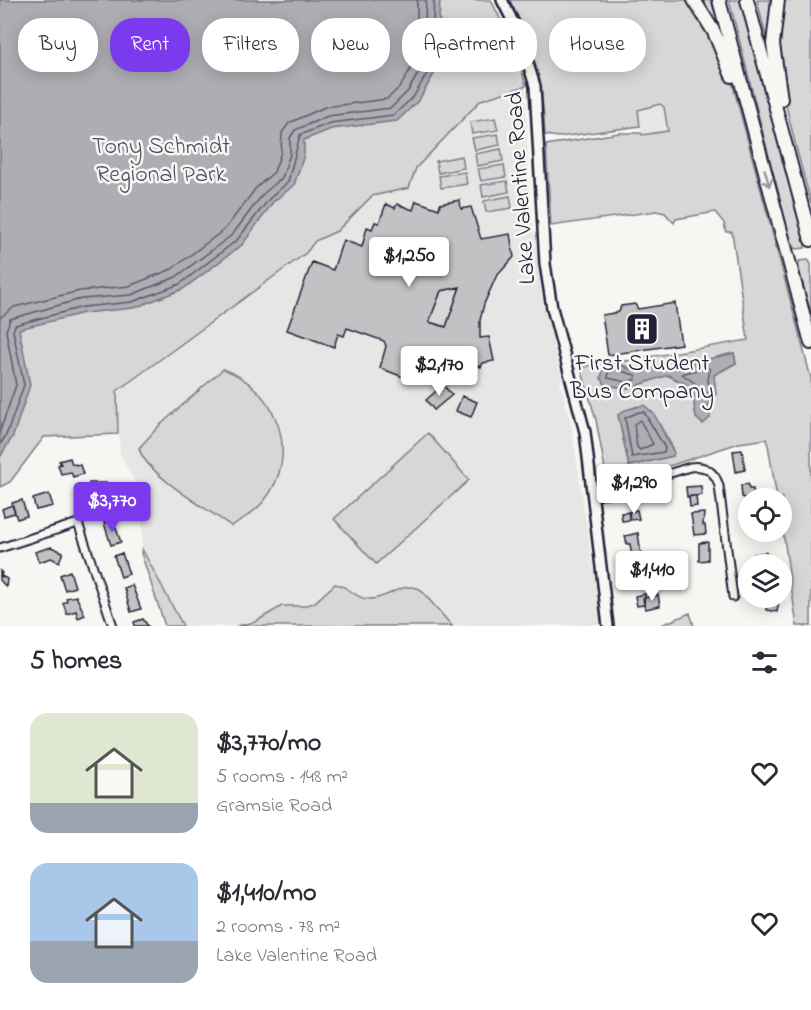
<!DOCTYPE html>
<html lang="en">
<head>
<meta charset="utf-8">
<style>
  body { margin:0; font-family:"Indie Flower",sans-serif; background:#f2f2f3; color:#2b2b33; height:100vh; display:flex; flex-direction:column; font-size:22px; white-space:nowrap }
  * { box-sizing:border-box; margin:0 }
  p { font-size:20px; color:#7c7c81 }
  .icon { flex:none; width:33px; height:33px; fill:none; stroke:currentColor; stroke-width:2; stroke-linecap:round; stroke-linejoin:round }
  .map { position:relative; height:626px; overflow:hidden }
  .panel { display:flex; flex-direction:column; background:#fff; flex:1 }
  .panel>* { flex:none }
  .hud { position:absolute; left:18px; top:18px; width:776px; height:54px; display:flex; gap:12px }
  .buttons { position:absolute; left:738px; top:488px; display:grid; gap:12px }
  .buttons a { display:grid; place-items:center; width:54px; height:54px; border-radius:50%; background:#fff; box-shadow:0 3px 15px #0003; font-size:30px }
  .price { position:absolute; translate:-50% -51px; padding:0 14px; border-radius:6px; background:#fff; color:#222; font-size:20px; line-height:39px; filter:drop-shadow(0 2px 3px #0008) }
  .price::after { content:''; position:absolute; left:50%; top:36px; width:18px; height:14px; margin-left:-9px; background:inherit; clip-path:polygon(0 0,100% 0,50% 100%) }
  .price.current { background:#7c3aed; color:#fff }
  ul { padding:0; list-style:none }
  li { display:flex; align-items:center; gap:18px; height:150px; padding:0 30px }
  li span { display:grid; place-items:center; flex:none; width:168px; height:120px; border-radius:18px; color:#555 }
  li>.icon { margin-inline-start:auto }
  span .icon { width:72px; height:72px; fill:#fffc; stroke-width:1 }
  li b { font-size:26px }
  h2 { display:flex; justify-content:space-between; align-items:center; height:72px; padding:0 30px; font-size:26px }
  .pill { padding:0 21px; border-radius:24px; background:#fff; box-shadow:0 3px 15px #0003; font-size:21px; line-height:54px }
  .pill.current { background:#7c3aed; color:#fff }
  .map>svg:first-child { display:block }
  .built { fill:#e6e6e4 }
  .green { fill:#d7d7d7; stroke:#7c7c89; stroke-width:1.5; fill-rule:evenodd }
  .water { fill:#adadb3; stroke:#757583; stroke-width:1.5 }
  .lines { fill:none; stroke-linecap:round; stroke-linejoin:round }
  .shore { stroke:#5a5a6b; stroke-width:1.5 }
  .building { fill:#c2c2c4; stroke:#22223b; stroke-width:1.5; fill-rule:evenodd }
  .street-casing { stroke:#22223b; stroke-width:11 }
  .secondary-casing { stroke:#22223b; stroke-width:14 }
  .highway-casing { stroke:#22223b; stroke-width:16 }
  .street { stroke:#f6f6f2; stroke-width:7 }
  .secondary { stroke:#f6f6f2; stroke-width:9 }
  .highway { stroke:#f6f6f2; stroke-width:12 }
  .oneway { stroke:#9797a0 }
  .labels { text-anchor:middle; dominant-baseline:central; stroke-width:5; stroke-linejoin:round; paint-order:stroke }
  .park-label { font-size:24px; fill:#4f4f62; stroke:#f6f6f2 }
  .street-label { font-size:24px; fill:#22223b; stroke:#f6f6f2 }
  .poi-label { font-size:24px; fill:#22223b; stroke:#f6f6f2 }
</style>
</head>
<body>
<div class="map">
<svg width="811" height="626" viewBox="0 0 811 626">
  <rect width="100%" height="100%" fill="#f6f6f2"/>
  <filter id="ink" filterUnits="userSpaceOnUse"><feTurbulence type="fractalNoise" baseFrequency=".0167" numOctaves="2"/><feDisplacementMap in="SourceGraphic" scale="12" xChannelSelector="R" yChannelSelector="G"/><feConvolveMatrix kernelMatrix="1 2 1 2 8 2 1 2 1" color-interpolation-filters="sRGB"/></filter>
  <g filter="url(#ink)">
    <path class="built" d="M526 86 529 223H533L542 297 562 379 560 382 570 417 597 594 601 595 602 625 452 626 420 589 413 587 399 588 373 599 361 598 340 585 335 584 314 603 303 606H282L255 622 237 626H183L142 549V496L120 454 117 391 306 253 315 241 337 231 372 196 409 188 416 168 481 100Z
      M660 104 664 106 668 131 642 135 638 110Z"/>
    <path class="green" d="M0 0H491L517 54 526 86 481 100 416 168 409 188 372 196 337 231 315 241 306 253 117 391 118 434 44 437 10 482 0 487Z
      M509 0H691L730 74 811 378V626H797L782 525V498H777L767 439 739 443 608 486 596 420 581 368 607 360 626 361 748 340 732 232H726L724 223 715 212 676 219 674 223 665 213 656 211 551 226 546 145 619 133H641L642 135 668 131 664 107 660 104 638 110 640 126 559 137 545 135C543 87 534 42 509 0ZM734 353 736 363 714 375C713 396 718 403 695 413 697 386 689 386 667 375L627 389 605 384 620 364C642 376 710 361 734 353ZM637 406 658 422 672 446 673 456 629 466 618 415Z
      M700 0H711L720 28H718Z
      M729 0H741L805 238V248L796 249 790 239Z
      M757 0H774L767 41Z
      M781 0H811V203C794 137 770 68 781 0Z
      M495 118 498 130 472 134 470 122Z
      M498 134 500 145 475 150 472 138Z
      M501 149 503 161 477 166 475 154Z
      M462 156 464 168 438 173 436 161Z
      M504 165 506 177 481 181 478 169Z
      M465 172 467 184 441 188 439 176Z
      M507 181 509 192 483 197 481 185Z
      M510 196 512 208 486 212 484 201Z
      M808 260 811 264V314L799 270V261Z
      M460 287 446 327 429 322 441 291Z
      M223 369C277 388 302 455 264 501 255 512 243 519 231 526 209 510 145 474 139 448L159 426Z
      M428 433 469 480 376 564 334 519Z
      M142 549 183 626H165L141 553Z
      M335 584C348 585 355 599 369 599 388 600 399 581 420 589L452 626H237L255 622 282 606H303L314 603Z
      M690 613 694 626H659Z"/>
    <path class="water" d="M0 0H440L439 19 452 43 419 100 397 121 331 129 304 140V155L294 185 273 202 242 245 183 289 134 308 84 313 19 329 30 385 13 436 0 457Z
      M734 353 736 363 714 375 716 394 708 403 710 418 703 424 696 418C690 388 701 391 668 375L627 389 605 384 601 378 603 369 615 363 629 369 675 367Z
      M644 405 654 414 674 453 673 456 629 466 618 415 625 410Z"/>
    <g class="lines">
      <path class="shore" d="M0 318 14 307 80 291 129 286 172 269 225 229 256 188 274 172 281 152 282 133 289 123 325 107 387 99 401 86 425 43 417 23V0
        M707 367 710 369 708 380 710 391 704 397 696 384 682 374Z
        M615 369 635 375 636 379 626 382 608 378V373Z
        M639 412H644L665 448 664 452 632 457 625 418Z
        M640 420 653 444 640 450 637 447 634 424Z
        M0 431 16 385 6 331 10 319 81 299 131 295 176 277 232 235 263 194 282 178 290 154V138L295 130 328 116 391 108 408 91 436 43 425 22 426 0
        M0 445 7 433 24 385 13 331 15 325 83 307 132 302 180 284 237 240 269 199 288 182 300 135 330 123 394 115 414 96 444 44 433 21 434 0"/>
    </g>
    <path class="building" d="M460 200 461 209 471 207 481 239 510 234 514 257 496 277 484 304 480 320V338L489 337 494 361 483 363 481 367 430 348 416 382 380 368 386 346 384 341 347 328 344 336 338 334 334 347 287 330 312 262 333 270 343 240 362 247 367 227 372 229 375 222 379 223 386 204 395 208 397 204 413 210 416 201 439 209 440 204ZM460 287 446 327 429 322 441 291Z
      M675 303 681 344 608 355 602 315 619 312 621 306 635 304 638 309Z
      M443 385 452 395 434 410 426 400Z
      M462 396 477 402 471 417 456 411Z
      M742 450 745 470 736 472 733 451Z
      M70 458 72 464 80 465 83 474 73 477 71 472 61 474 58 465 61 464 59 461Z
      M89 483H107V497L89 496Z
      M748 484 749 489H753L754 498H748L747 506V499L742 497 741 485Z
      M701 486 702 495 687 497 686 487Z
      M49 494 53 506 36 510 33 499Z
      M117 496 120 504 111 507 108 500Z
      M689 496H696L697 506 690 507Z
      M22 500 27 516 17 519 12 503Z
      M12 505 15 513 4 516 2 509Z
      M637 510 639 519 630 520 628 512Z
      M629 512 630 520 622 521 621 513Z
      M704 513 703 525H705L706 534 694 535 691 514Z
      M113 520 121 542 111 545 104 523Z
      M638 533 641 555 632 557 630 544H627L625 536Z
      M708 542V560L699 561V543Z
      M51 547 63 552 59 562 51 558 39 562 35 552Z
      M766 552 771 564H758L754 554Z
      M122 553 129 574 121 577 114 556Z
      M637 565 638 571 644 570 646 582 632 584 629 566Z
      M0 571 2 573 1 576 7 579 6 587 0 580Z
      M70 571 75 587 65 590 60 575Z
      M132 585 141 609 131 612 124 588Z
      M645 594 644 605 637 606 635 596Z
      M658 595 660 606 645 609 643 598Z
      M76 596 85 615 78 618 76 611 67 614 63 603 67 601 66 598Z
      M762 597H774L773 600 779 601 777 612 766 610 767 601 761 600Z
      M143 619 148 626H135L134 622Z"/>
    <g class="lines">
      <defs>
        <path id="street" d="M595 497 690 467C704 465 715 471 719 486L733 597
          M0 548 78 523 113 626"/>
        <path id="secondary" d="M502 0 518 32 535 86 545 264 552 308 585 432 608 626"/>
        <path id="highway" d="M694 0 714 32 732 76
          M719 0 811 343
          M747 0 811 240
          M778 0 773 44 781 99"/>
      </defs>
      <use href="#street" class="street-casing"/>
      <use href="#secondary" class="secondary-casing"/>
      <use href="#highway" class="highway-casing"/>
      <use href="#street" class="street"/>
      <use href="#secondary" class="secondary"/>
      <use href="#highway" class="highway"/>
    </g>
    <defs><path id="oneway-shaft" d="M-6 0H5M1.5-3L5.5 0L1.5 3" fill="none" stroke-width="1.6" stroke-linecap="round" stroke-linejoin="round" transform="scale(1.5)"/></defs>
    <use class="oneway" href="#oneway-shaft" transform="translate(767 178) rotate(75)"/>
  </g>
  <defs>
    <symbol id="building-square" viewBox="-11 -11 22 22"><rect x="-9" y="-9" width="18" height="18" rx="4" fill="#22223b" stroke="#f6f6f2"/><path d="M-4-6H4V6H1V3H-1V6H-4ZM-2.5-4.3h1.7v1.8h-1.7ZM.8-4.3h1.7v1.8H.8ZM-2.5-1h1.7V.8h-1.7ZM.8-1h1.7V.8H.8Z" fill="#fff"/></symbol>
  </defs>
  <g fill-rule="evenodd">
    <use href="#building-square" x="623" y="310" width="38" height="38"/>
  </g>
  <g class="labels">
    <g class="park-label">
      <text x="161" y="147">Tony Schmidt<tspan x="161" dy="28">Regional Park</tspan></text>
    </g>
    <g class="street-label">
      <text transform="translate(522 188) rotate(-94)">Lake Valentine Road</text>
    </g>
    <g class="poi-label">
      <text x="642" y="364">First Student<tspan x="642" dy="28">Bus Company</tspan></text>
    </g>
  </g>
</svg>
<div class="buttons">
<a><svg class="icon" aria-label="locate" viewBox="0 0 24 24"><circle cx="12" cy="12" r="6"/><path d="M12 2v4M12 18v4M2 12h4M18 12h4"/></svg></a>
<a><svg class="icon" aria-label="layers" viewBox="0 0 24 24"><path d="M12 4l9 5-9 5-9-5zM3 14l9 5 9-5"/></svg></a>
</div>
<b class="price" style="left:409px;top:288px">$1,250</b>
<b class="price" style="left:439px;top:397px">$2,170</b>
<b class="price" style="left:634px;top:515px">$1,290</b>
<b class="price current" style="left:112px;top:533px">$3,770</b>
<b class="price" style="left:652px;top:602px">$1,410</b>
<div class="hud">
<a class="pill">Buy</a>
<a class="pill current">Rent</a>
<a class="pill">Filters</a>
<a class="pill">New</a>
<a class="pill">Apartment</a>
<a class="pill">House</a>
</div>
</div>
<section class="panel">
<h2>5 homes<svg class="icon" aria-label="filters" viewBox="0 0 24 24"><path d="M4 7h16M4 17h16"/><circle cx="9" cy="7" r="2"/><circle cx="15" cy="17" r="2"/></svg></h2>
<ul>
<li><span style="background:linear-gradient(#dfe7d0 75%,#9aa5b1 0)"><svg class="icon" aria-label="home" viewBox="0 0 24 24"><path d="M3 11l9-7 9 7M6 9v11h12V9"/></svg></span><div><b>$3,770/mo</b><p>5 rooms · 148 m²</p><p>Gramsie Road</p></div><svg class="icon" aria-label="heart" viewBox="0 0 24 24"><path d="M12 20l-8-8c-3-5 5-10 8-4 3-6 11-1 8 4z"/></svg></li>
<li><span style="background:linear-gradient(#a9c7e8 65%,#9aa5b1 0)"><svg class="icon" aria-label="home" viewBox="0 0 24 24"><path d="M3 11l9-7 9 7M6 9v11h12V9"/></svg></span><div><b>$1,410/mo</b><p>2 rooms · 78 m²</p><p>Lake Valentine Road</p></div><svg class="icon" aria-label="heart" viewBox="0 0 24 24"><path d="M12 20l-8-8c-3-5 5-10 8-4 3-6 11-1 8 4z"/></svg></li>
</ul>
</section>
</body>
</html>
